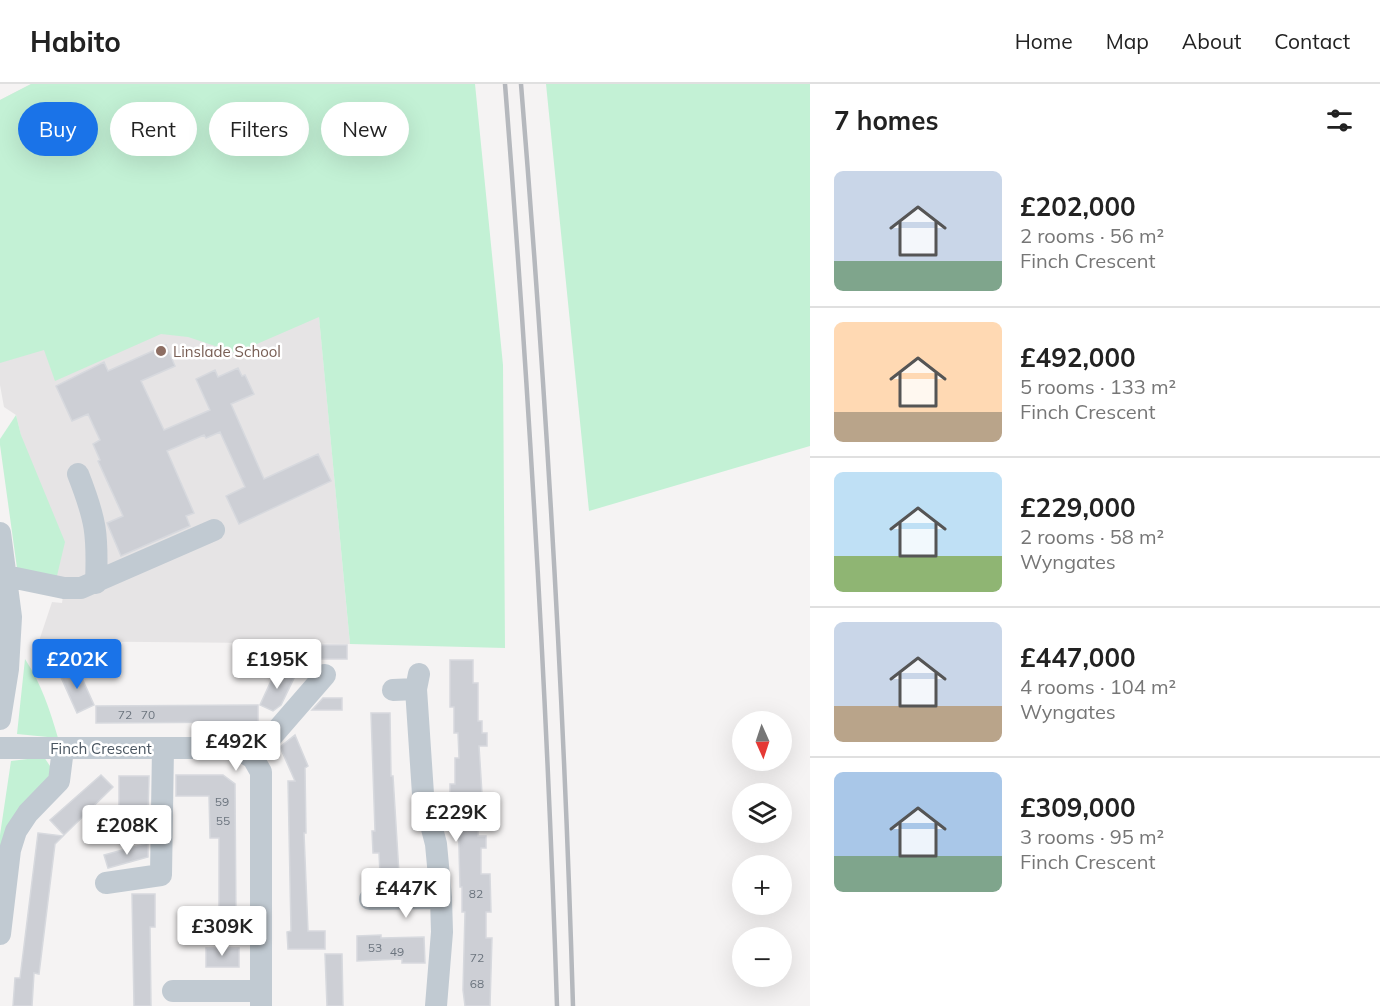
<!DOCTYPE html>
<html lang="en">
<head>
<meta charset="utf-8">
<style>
  body { margin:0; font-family:Mulish,sans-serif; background:#f2f2f2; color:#222; height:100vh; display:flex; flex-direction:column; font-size:22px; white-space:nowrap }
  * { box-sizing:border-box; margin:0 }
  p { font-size:20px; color:#767676 }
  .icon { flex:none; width:33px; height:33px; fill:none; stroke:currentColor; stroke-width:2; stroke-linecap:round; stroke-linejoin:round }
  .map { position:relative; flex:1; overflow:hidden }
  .sheet { display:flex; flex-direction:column; background:#fff; width:570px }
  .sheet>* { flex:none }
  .banner { position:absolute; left:18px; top:18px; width:570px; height:54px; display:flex; gap:12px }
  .needle { width:39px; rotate:177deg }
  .controls { position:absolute; left:732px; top:627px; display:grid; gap:12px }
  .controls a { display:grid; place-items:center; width:60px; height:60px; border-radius:50%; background:#fff; box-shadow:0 6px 24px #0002; font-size:30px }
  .price { position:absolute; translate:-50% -51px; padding:0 14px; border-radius:6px; background:#fff; color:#222; font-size:20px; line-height:39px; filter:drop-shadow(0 2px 3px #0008) }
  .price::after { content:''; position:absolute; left:50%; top:36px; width:18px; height:14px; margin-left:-9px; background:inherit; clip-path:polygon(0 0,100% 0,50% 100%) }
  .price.current { background:#1a73e8; color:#fff }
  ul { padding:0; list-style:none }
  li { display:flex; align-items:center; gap:18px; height:150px; padding:0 24px }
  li+li { border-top:2px solid #e0e0e0 }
  li span { display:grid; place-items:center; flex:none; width:168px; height:120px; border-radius:9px; color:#555 }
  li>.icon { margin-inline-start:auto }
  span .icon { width:72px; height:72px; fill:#fffc; stroke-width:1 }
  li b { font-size:26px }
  h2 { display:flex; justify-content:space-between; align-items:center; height:72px; padding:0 24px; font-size:26px }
  .pill { padding:0 21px; border-radius:27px; background:#fff; box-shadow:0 6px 24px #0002; font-size:21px; line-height:54px }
  .pill.current { background:#1a73e8; color:#fff }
  header { display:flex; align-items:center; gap:36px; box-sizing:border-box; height:84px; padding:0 30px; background:#fff; border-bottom:2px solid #e0e0e0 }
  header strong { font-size:28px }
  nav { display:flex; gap:33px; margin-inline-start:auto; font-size:21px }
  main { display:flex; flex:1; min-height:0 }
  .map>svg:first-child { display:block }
  .education { fill:#e6e4e5 }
  .green { fill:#c3f1d5 }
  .building { fill:#cdcfd5; stroke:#d7d9de; stroke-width:1.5 }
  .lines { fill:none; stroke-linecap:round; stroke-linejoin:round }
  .minor { stroke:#c1cad2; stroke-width:22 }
  .rail { stroke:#b5b8bd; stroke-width:4.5 }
  .education-dot { fill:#8d6e63; stroke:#fff; stroke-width:2 }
  .labels { text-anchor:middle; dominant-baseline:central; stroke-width:5; stroke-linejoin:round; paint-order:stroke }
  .number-label { font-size:12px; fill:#6b747e }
  .education-label { font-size:15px; fill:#785e54; stroke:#fff; text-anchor:start }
  .street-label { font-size:15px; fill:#4a5661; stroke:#fff }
</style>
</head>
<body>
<header>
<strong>Habito</strong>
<nav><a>Home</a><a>Map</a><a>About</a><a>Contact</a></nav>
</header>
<main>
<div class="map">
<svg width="810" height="922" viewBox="0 0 810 922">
  <rect width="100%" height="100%" fill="#f5f3f3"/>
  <path class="education" d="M31 0 319 232 350 560 39 557 52 518 62 519 65 498 56 496 16 331 4 323 0 301V16Z"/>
  <path class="green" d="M31 0H475L503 281 505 564 350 560 319 233 236 269 188 253 161 250 55 297 44 266 0 279V16Z
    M546 0H810V362L589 427Z
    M16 331 21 351 65 458 56 496 17 484 0 361V355Z
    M25 575C41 599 50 626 58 654L17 650Z
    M44 673 52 685 0 798V751L11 677Z"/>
  <path class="building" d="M166 261 175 282 141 297 164 346 210 326 196 295 215 286 218 293 238 284 242 292 245 291 254 310 231 320 264 395 318 370 331 397 239 440 226 412 245 403 220 348 206 354 204 351 167 367 194 429 186 432 190 442 121 472 107 439 123 432 98 377 100 376 93 360 100 356 88 330 72 337 56 302 104 278 108 287Z
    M310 561H347V575H310Z
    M450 576H473V599H478V637H482V649H487V662H479L483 726H478V752H486V764H481V790H490L491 828H486V854H492L490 922H465L463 906 465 828H462V803H460L458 726 455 727V714H450V700H455V674H459L458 649H454V623H450Z
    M77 583 94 621 77 629 60 591Z
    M277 584 295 592 281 621 273 627 260 621Z
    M323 614H342V626H312Z
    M258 621V638L96 639V622Z
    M371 629H390L391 692H393L399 790H380L379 769H373L372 747H375Z
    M295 651 308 682 305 684 306 749H304L308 847H325V865H288L287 848 291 847 288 697H295L280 663Z
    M101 691 113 703 64 751 50 736Z
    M176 691H223L235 700 236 838 219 839V754H210L209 712H176Z
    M119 692H149L148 729H119Z
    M38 749 63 752 55 760 39 890 34 889 32 922H13L15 894H20Z
    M148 759V773L108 784 104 771Z
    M132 810H155V843H150L151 922H134Z
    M381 851V854L424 853 425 879H402V875L357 877V852Z
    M206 864H239V883H206Z
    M325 870H342L343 922H327Z"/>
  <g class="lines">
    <path class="minor" d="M78 390C96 436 98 450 96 499
      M0 449 11 533 8 585 0 635
      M6 492 64 504H81L214 446
      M419 590 416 605 423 710 436 760 441 814 442 848 436 922
      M393 606 416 605
      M0 664H236L253 674 261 688V922
      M253 674 325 591
      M106 799 161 791 163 664
      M370 815 441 814
      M0 850 10 766 16 747 28 729 59 697 63 665
      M173 907H261"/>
    <path class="rail" d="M505 0C529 307 547 614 557 922
      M521 0C546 307 564 614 573 922"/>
  </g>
  <circle class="education-dot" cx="161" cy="267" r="6"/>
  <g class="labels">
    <g class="number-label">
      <text x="125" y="630">72</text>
      <text x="148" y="630">70</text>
      <text x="222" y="717">59</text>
      <text x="223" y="736">55</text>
      <text x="476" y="809">82</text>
      <text x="375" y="863">53</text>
      <text x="397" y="867">49</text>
      <text x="477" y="873">72</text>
      <text x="477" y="899">68</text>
    </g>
    <g class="education-label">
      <text x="173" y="267">Linslade School</text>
    </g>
    <g class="street-label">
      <text x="101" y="664">Finch Crescent</text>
    </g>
  </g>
</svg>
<div class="controls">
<a><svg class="needle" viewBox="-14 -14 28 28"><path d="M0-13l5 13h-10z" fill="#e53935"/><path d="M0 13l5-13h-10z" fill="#767676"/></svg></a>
<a><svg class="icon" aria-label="layers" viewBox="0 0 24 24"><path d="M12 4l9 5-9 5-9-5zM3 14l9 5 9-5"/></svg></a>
<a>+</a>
<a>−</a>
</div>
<b class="price current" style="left:77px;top:606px">£202K</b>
<b class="price" style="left:277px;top:606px">£195K</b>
<b class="price" style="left:236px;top:688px">£492K</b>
<b class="price" style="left:456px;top:759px">£229K</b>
<b class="price" style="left:127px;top:772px">£208K</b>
<b class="price" style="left:406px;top:835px">£447K</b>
<b class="price" style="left:222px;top:873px">£309K</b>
<div class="banner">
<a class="pill current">Buy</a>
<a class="pill">Rent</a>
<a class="pill">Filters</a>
<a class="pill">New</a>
</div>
</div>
<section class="sheet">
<h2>7 homes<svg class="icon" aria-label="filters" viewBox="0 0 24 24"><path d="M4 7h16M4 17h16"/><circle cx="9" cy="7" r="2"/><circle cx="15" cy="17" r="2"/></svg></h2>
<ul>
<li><span style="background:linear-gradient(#c9d6e8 75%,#7fa58c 0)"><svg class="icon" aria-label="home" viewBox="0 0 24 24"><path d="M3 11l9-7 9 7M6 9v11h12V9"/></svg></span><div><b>£202,000</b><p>2 rooms · 56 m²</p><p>Finch Crescent</p></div></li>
<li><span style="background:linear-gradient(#ffd9b3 75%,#b9a48a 0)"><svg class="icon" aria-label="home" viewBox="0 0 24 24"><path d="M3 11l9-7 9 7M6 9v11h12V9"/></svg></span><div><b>£492,000</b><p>5 rooms · 133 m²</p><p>Finch Crescent</p></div></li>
<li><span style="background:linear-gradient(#bfe0f5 70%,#8fb573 0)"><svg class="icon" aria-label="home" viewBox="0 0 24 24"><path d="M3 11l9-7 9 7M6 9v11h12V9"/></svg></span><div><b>£229,000</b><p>2 rooms · 58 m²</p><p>Wyngates</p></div></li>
<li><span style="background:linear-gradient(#c9d6e8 70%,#b9a48a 0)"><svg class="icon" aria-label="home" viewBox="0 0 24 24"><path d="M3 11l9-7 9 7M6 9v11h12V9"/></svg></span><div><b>£447,000</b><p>4 rooms · 104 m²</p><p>Wyngates</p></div></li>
<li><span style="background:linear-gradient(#a9c7e8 70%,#7fa58c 0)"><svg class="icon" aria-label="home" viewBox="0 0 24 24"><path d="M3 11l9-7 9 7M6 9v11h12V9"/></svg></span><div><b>£309,000</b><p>3 rooms · 95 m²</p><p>Finch Crescent</p></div></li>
</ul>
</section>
</main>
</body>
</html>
